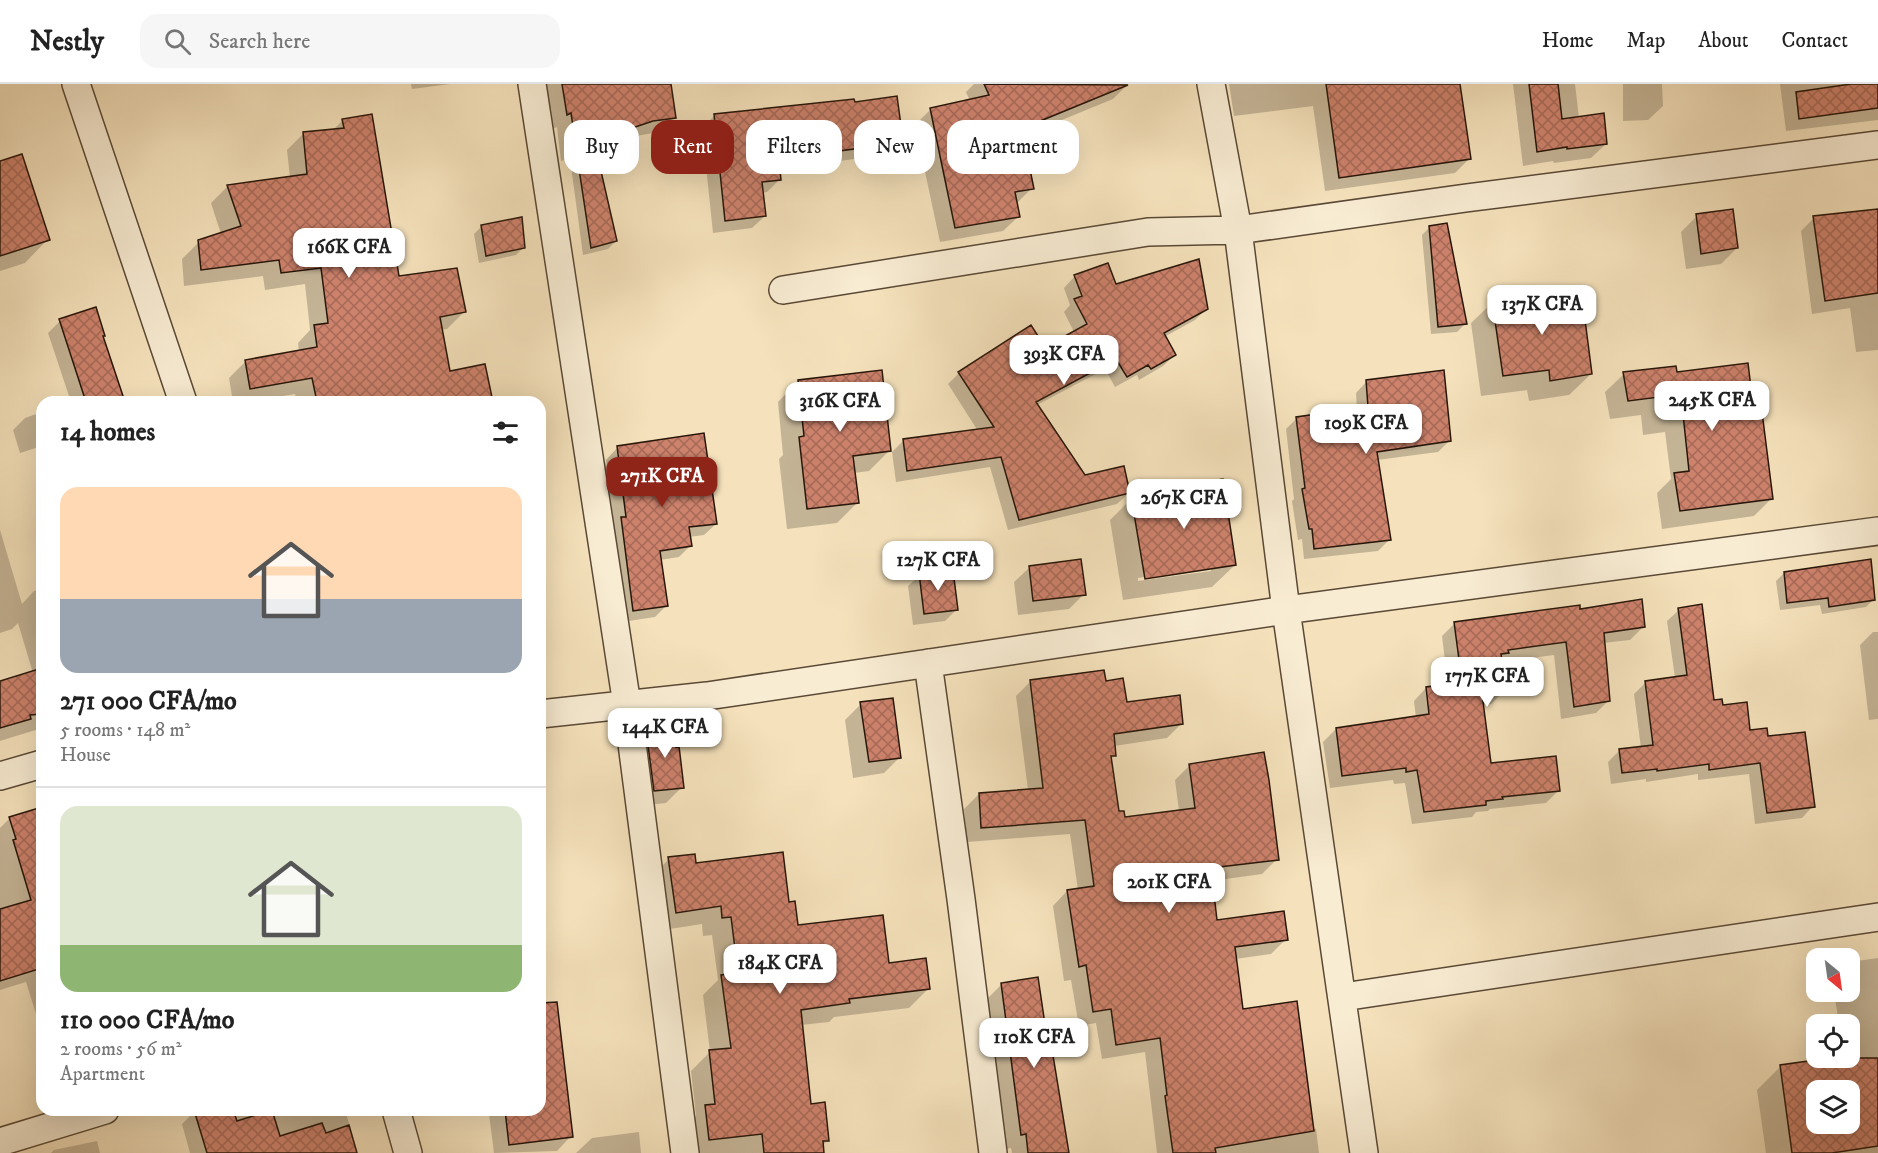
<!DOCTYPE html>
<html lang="en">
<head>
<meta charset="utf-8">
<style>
  body { margin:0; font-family:"IM FELL DW Pica",serif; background:#f6f6f6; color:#222; height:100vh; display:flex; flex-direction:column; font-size:22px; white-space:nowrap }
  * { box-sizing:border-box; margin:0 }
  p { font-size:20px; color:#767676 }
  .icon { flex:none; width:33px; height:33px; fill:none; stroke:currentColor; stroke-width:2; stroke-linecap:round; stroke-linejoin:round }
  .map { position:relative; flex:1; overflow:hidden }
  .panel { position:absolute; left:36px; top:312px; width:510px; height:720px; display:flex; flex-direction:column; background:#fff; border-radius:18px; box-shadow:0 6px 24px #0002 }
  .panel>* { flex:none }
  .hud { position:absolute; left:564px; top:36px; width:570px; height:54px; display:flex; gap:12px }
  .needle { width:39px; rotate:151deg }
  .controls { position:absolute; left:1806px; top:864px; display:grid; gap:12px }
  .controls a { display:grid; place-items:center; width:54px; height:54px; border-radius:12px; background:#fff; box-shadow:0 6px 24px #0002; font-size:30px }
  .price { position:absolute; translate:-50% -51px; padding:0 14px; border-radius:12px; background:#fff; color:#222; font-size:20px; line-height:39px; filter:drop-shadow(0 2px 3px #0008) }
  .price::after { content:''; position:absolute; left:50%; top:36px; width:18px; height:14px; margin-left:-9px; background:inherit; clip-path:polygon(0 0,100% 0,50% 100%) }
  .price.active { background:#8f2418; color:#fff }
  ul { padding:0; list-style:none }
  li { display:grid; align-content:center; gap:12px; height:318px; padding:0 24px }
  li+li { border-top:2px solid #e0e0e0 }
  li span { display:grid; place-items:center; height:186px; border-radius:18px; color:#555 }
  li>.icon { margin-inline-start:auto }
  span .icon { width:108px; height:108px; fill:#fffc; stroke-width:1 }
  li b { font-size:26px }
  h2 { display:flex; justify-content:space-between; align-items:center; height:72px; padding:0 24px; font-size:26px }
  .chip { padding:0 21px; border-radius:18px; background:#fff; box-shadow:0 6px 24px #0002; font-size:21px; line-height:54px }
  .chip.active { background:#8f2418; color:#fff }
  header { display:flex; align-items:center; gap:36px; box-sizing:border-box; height:84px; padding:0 30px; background:#fff; border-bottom:2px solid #e0e0e0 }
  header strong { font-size:28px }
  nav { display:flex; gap:33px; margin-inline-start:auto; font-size:21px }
  .search { width:420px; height:54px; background:#f6f6f6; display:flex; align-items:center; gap:15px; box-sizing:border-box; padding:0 21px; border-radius:18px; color:#767676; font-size:22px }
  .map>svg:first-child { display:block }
  .shadow { fill:#0003; fill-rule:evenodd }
  .building { fill:url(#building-cross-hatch); stroke:#27160a; stroke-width:1.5; fill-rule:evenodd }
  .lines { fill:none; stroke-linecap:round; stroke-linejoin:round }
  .minor-casing { stroke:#5a4936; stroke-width:30 }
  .minor { stroke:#f8ecd3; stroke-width:27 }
</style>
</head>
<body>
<header>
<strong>Nestly</strong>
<div class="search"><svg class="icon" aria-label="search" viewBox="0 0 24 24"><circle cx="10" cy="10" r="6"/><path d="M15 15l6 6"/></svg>Search here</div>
<nav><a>Home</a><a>Map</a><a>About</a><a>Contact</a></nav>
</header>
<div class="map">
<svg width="1878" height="1069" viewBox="0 0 1878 1069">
  <defs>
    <pattern id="building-cross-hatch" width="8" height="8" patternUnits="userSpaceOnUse" patternTransform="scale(1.5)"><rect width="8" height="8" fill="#cd826c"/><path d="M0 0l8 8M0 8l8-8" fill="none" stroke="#a66957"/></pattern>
  </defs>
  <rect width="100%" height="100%" fill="#f5e2bc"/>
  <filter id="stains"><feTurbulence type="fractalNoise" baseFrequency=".00333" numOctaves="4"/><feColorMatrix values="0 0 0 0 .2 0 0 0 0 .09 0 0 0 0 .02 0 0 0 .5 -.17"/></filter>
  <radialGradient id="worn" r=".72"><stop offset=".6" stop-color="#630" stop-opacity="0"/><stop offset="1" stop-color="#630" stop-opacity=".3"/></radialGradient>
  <path class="shadow" d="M411 0H450L412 5Z
    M544 0H669L674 33 659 48 636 52 594 66 616 157 608 165 583 171 570 75 561 77 557 43 553 45Z
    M974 0H1047L1048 2 1054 0H1128L1113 15 1035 47 1023 60 1032 104 1016 120 1019 132 1003 147 940 158 915 41 931 25 970 17 966 8Z
    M1229 0H1459L1469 75 1455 89 1325 107 1313 22 1234 32Z
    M1513 0H1575L1579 34 1606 60 1591 74 1554 79 1553 77 1523 82Z
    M1623 0H1662L1663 22 1648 36 1623 37Z
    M1780 0H1878V36L1786 47Z
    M714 32 900 49 888 61 881 62 870 73 778 85 779 96 767 108 762 109 765 132 752 144 713 149 702 44Z
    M343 36 398 194 464 228 447 245 441 246 449 289 491 318H297L295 310 248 318H233L229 294 246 277 299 268 298 259 310 246 305 200 265 206 263 192 184 202 182 175 199 158 221 150 211 119 228 102 290 94 287 66 304 49 333 46Z
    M0 79 48 155 25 179 0 187Z
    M1878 126V266L1856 268 1850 224 1812 230 1801 147 1814 134Z
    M1697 132 1737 164 1721 180 1686 185 1681 148Z
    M482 142 524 163 516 171 479 179 474 150Z
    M1430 143 1465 240 1457 248 1431 250 1422 151Z
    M1075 192 1207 224 1195 236 1164 253 1175 271 1163 282 1139 296 1137 291 1115 303 1105 285 1037 321 1084 393 1129 409 1117 420 1008 446 990 383 896 398 892 368 903 357 978 347 948 300 959 289 1044 265 1074 248 1064 228 1070 221 1064 204Z
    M1493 218 1569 232 1591 290 1569 311 1529 317 1527 306 1481 312 1471 239Z
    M60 237 123 318H71L48 249Z
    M1624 290H1675L1752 322 1772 414 1754 432 1662 445 1657 409 1671 395 1665 348 1643 351 1641 331 1610 335 1605 308Z
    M798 297 889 367 869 387 854 389 858 418 837 439 787 445 779 375 783 371 778 318Z
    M1367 297 1449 357 1438 368 1377 376 1389 456 1378 467 1304 475 1302 455 1298 456 1292 417 1294 415 1286 345 1297 334 1357 326 1356 309Z
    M42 328V362L20 369 13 346 25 334Z
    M617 364 716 440 704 451 689 453 691 461 679 473 660 476 667 521 655 533 622 538 609 447 614 442 606 376Z
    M1189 401 1235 481 1212 503 1123 516 1110 436 1132 414 1185 405ZM1211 484V487L1138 497V494Z
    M0 446 22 520 34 507 42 505V644L0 657V599L33 589 18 539 12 545 0 549Z
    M1029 484 1084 510 1069 525 1018 531 1014 498Z
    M1784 489 1874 515 1866 523 1822 530 1820 521 1780 526 1776 497Z
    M920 491 957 525 945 537 913 541 908 502Z
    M1679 526 1713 618 1722 623 1749 648 1767 654 1813 722 1802 734 1755 740 1749 690 1698 696V690L1646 698V695L1611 700 1608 678 1620 666 1641 664 1634 610 1646 598 1675 594 1667 537Z
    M1579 527 1643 543 1630 556 1603 559 1609 616 1596 629 1561 635 1554 571 1500 578 1504 607 1491 620 1482 621 1489 681 1559 706 1546 719 1490 725 1488 727 1476 728 1472 733 1412 740 1405 699 1394 700 1393 696 1330 704 1323 658 1336 645 1416 634 1414 617 1426 604 1448 602 1442 552 1455 539Z
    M1873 548H1878V635L1869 636 1860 561Z
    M1031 597 1105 598 1126 619 1182 639 1167 654 1114 662 1115 671 1110 676 1117 729 1124 735 1179 727 1175 696 1190 681 1277 775 1262 790 1211 797 1216 838 1286 855 1271 870 1235 875 1242 927 1312 1045H1316L1319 1069H1157L1145 968 1102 975 1096 939 1079 942 1071 896 1064 897 1053 822 1067 807 1078 806 1070 750 967 758 964 725 979 710 1028 706 1016 612Z
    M861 620 900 673 884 689 853 694 845 636Z
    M647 648 682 703 666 719 639 722 631 664Z
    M42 724V949L26 898 0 906V744L10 734Z
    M669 775 695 781 788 820 797 843 888 881 928 905 909 924 834 933 829 938 801 941 810 1021 828 1056 822 1062 823 1069H689L686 1041 696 1032 691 987 710 968 703 911 718 896 712 851 703 852 702 840 657 847 650 794Z
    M1878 874V1069H1766L1757 1006 1780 983 1850 974V940H1839L1834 908H1850V884L1857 877ZM1816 1006H1850V1040H1816Z
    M1002 900 1045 955 1067 1069H1012L1011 1064 1006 1065 987 915Z
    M540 963 571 1052 557 1067 494 1069 489 1030 494 1026H540Z
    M196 1026H345L358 1069H190L182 1040Z
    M639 1048 641 1069H576L592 1054Z
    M97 1057 100 1069H51L54 1066Z"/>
  <path class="building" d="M562 0H671L676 34 653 37 576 63 571 29 567 31Z
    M984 0 1128 1 1033 40 1037 49 1024 56 1034 105 1015 108 1020 133 955 144 930 24 989 11Z
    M1326 0H1460L1471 75 1339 94Z
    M1529 0H1558L1562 35 1604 29 1607 60 1567 65V63L1537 68Z
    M1851 0H1878V24L1799 35 1796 8Z
    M897 12 902 49 883 52 884 61 779 75 781 96 762 98 766 132 725 137 714 30 854 15 855 18Z
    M372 30 399 192 457 184 466 228 440 233 450 287 485 280 493 318H317L312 294 250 305 245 276 317 263 314 241 328 239 321 184 281 189 279 176 201 186 198 156 241 142 227 101 307 90 303 48 344 44 342 35Z
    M595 61 617 157 591 164 576 65Z
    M22 70 50 156 0 172V77Z
    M1733 125 1738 164 1701 170 1696 130Z
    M1878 125V209L1825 217 1813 132Z
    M522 133 525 164 486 172 481 141Z
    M1447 139 1467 240 1438 243 1429 142Z
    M1199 175 1208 225 1164 249 1176 271 1151 285 1148 281 1127 293 1116 275 1036 318 1085 391 1124 382 1130 409 1019 436 1001 373 907 387 903 355 994 343 958 288 1031 241 1045 263 1087 240 1074 215 1082 212 1074 191 1108 179 1116 200Z
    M1567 206 1570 230 1584 228 1592 290 1550 297 1549 286 1503 292 1492 216Z
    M96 223 105 252H103L125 318H86L59 235Z
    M1748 279 1753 321 1761 320 1773 415 1680 427 1674 389 1689 387 1683 330 1661 333 1659 313 1628 317 1623 288 1676 282 1677 288Z
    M882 286 891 367 853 372 859 419 807 425 799 353 804 352 798 296Z
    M1444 286 1451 357 1377 368 1391 456 1314 465 1312 445H1309L1302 405 1305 404 1296 333 1368 323 1366 296Z
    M704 349 717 440 689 443 692 462 660 467 668 522 633 527 621 433H626L617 362Z
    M1223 395 1236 481 1145 495 1131 412 1189 403 1188 400Z
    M1081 475 1086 511 1033 517 1029 482Z
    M1871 475 1875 516 1829 523 1828 514 1787 519 1784 488Z
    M953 486 958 526 924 530 919 489Z
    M1642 515 1645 543 1604 549 1610 617 1574 623 1566 558 1508 566 1509 569 1501 570 1506 607 1482 610 1491 679 1556 672 1560 707 1502 713 1503 715 1486 717V721L1424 728 1417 686 1406 688V684L1342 692 1336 644 1429 630 1426 603 1462 598 1454 538 1580 521V525Z
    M1702 520 1714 616 1722 615 1723 621 1747 618 1750 646 1767 644 1768 652 1805 648 1815 723 1767 729 1760 679 1709 686V680L1657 687V685L1622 689 1619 665 1653 661 1645 597 1687 591 1678 524Z
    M42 584V630L30 631 31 635 0 644V597Z
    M1104 586 1106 597 1123 594 1127 618 1180 611 1183 640 1114 650 1116 672H1111L1119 727H1124L1125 733 1195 724 1189 680 1264 668 1269 696 1279 776 1211 784 1217 836 1284 827 1288 856 1235 863 1243 925 1297 917 1314 1047 1215 1064 1216 1069H1173L1165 1012 1167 1011 1160 954 1116 961 1111 925 1093 928 1086 881 1079 883 1067 806 1094 802 1085 736 981 744 979 709 1043 704 1030 596Z
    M893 614 901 674 869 678 860 618Z
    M674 643 676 663 679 662 684 704 654 707 646 646Z
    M42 723V884L0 897V825L31 816 13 756 16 755 9 733Z
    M783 768 789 818 795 817 798 841 883 831 889 879 926 874 930 905 849 915 850 919 801 926 811 1020 825 1018 829 1057H823L824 1069H764L762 1050 709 1056 705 1021 715 1020 709 966 731 964 721 891 738 889 731 833 722 834 721 822 676 829 668 773 695 770 696 779Z
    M1038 893 1047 954 1050 953 1069 1069H1028L1026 1050 1021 1051 1001 899Z
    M557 918 573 1053 509 1061 505 1026H540V919Z
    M1830 974H1878V1062L1832 1069H1792L1780 981ZM1816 1006H1850V1040H1816Z
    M194 1026H233L237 1037 272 1026 280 1052 322 1039 326 1049 349 1041 357 1069H207Z"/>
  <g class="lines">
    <defs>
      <path id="minor" d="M76 0 183 318
        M532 0 627 621 685 1069
        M1211 0 1238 146 1286 526 1364 1069
        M783 206 1148 148 1238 146 1466 114 1878 61
        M928 579 961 815 993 1069
        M540 630 707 612 1286 526 1878 447
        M0 692 42 680
        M1343 913 1878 833
        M396 1026 408 1069
        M0 1058 105 1026"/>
    </defs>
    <use href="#minor" class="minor-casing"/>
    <use href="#minor" class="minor"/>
  </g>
  <rect width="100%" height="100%" filter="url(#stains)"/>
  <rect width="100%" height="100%" fill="url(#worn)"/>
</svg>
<div class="controls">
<a><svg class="needle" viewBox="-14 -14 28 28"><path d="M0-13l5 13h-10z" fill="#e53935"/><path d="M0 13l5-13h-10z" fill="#767676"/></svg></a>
<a><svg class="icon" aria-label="locate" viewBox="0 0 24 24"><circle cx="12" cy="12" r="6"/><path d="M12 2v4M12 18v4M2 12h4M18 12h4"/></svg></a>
<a><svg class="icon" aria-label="layers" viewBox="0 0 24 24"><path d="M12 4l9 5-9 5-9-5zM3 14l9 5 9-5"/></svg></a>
</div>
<b class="price" style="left:349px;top:195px">166K CFA</b>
<b class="price" style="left:1542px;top:252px">137K CFA</b>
<b class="price" style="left:1064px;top:302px">393K CFA</b>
<b class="price" style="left:1712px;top:348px">245K CFA</b>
<b class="price" style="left:840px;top:349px">316K CFA</b>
<b class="price" style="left:1366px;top:371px">109K CFA</b>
<b class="price active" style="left:662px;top:424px">271K CFA</b>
<b class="price" style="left:1184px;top:446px">267K CFA</b>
<b class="price" style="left:938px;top:508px">127K CFA</b>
<b class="price" style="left:1487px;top:624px">177K CFA</b>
<b class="price" style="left:665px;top:675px">144K CFA</b>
<b class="price" style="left:1169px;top:830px">201K CFA</b>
<b class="price" style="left:780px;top:911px">184K CFA</b>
<b class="price" style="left:1034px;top:985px">110K CFA</b>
<div class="hud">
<a class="chip">Buy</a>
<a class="chip active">Rent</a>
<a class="chip">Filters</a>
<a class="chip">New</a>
<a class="chip">Apartment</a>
</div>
<section class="panel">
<h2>14 homes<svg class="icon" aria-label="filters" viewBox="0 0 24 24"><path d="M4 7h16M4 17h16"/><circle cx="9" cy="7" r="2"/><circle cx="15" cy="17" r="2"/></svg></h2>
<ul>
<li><span style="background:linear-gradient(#ffd9b3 60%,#9aa5b1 0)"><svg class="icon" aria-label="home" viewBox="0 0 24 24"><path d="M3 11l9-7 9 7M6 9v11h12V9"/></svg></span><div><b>271 000 CFA/mo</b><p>5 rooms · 148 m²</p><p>House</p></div></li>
<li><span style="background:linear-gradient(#dfe7d0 75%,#8fb573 0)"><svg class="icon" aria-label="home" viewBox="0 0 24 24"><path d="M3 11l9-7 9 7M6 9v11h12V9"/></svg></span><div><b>110 000 CFA/mo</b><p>2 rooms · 56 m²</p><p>Apartment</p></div></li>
</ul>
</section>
</div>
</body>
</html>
